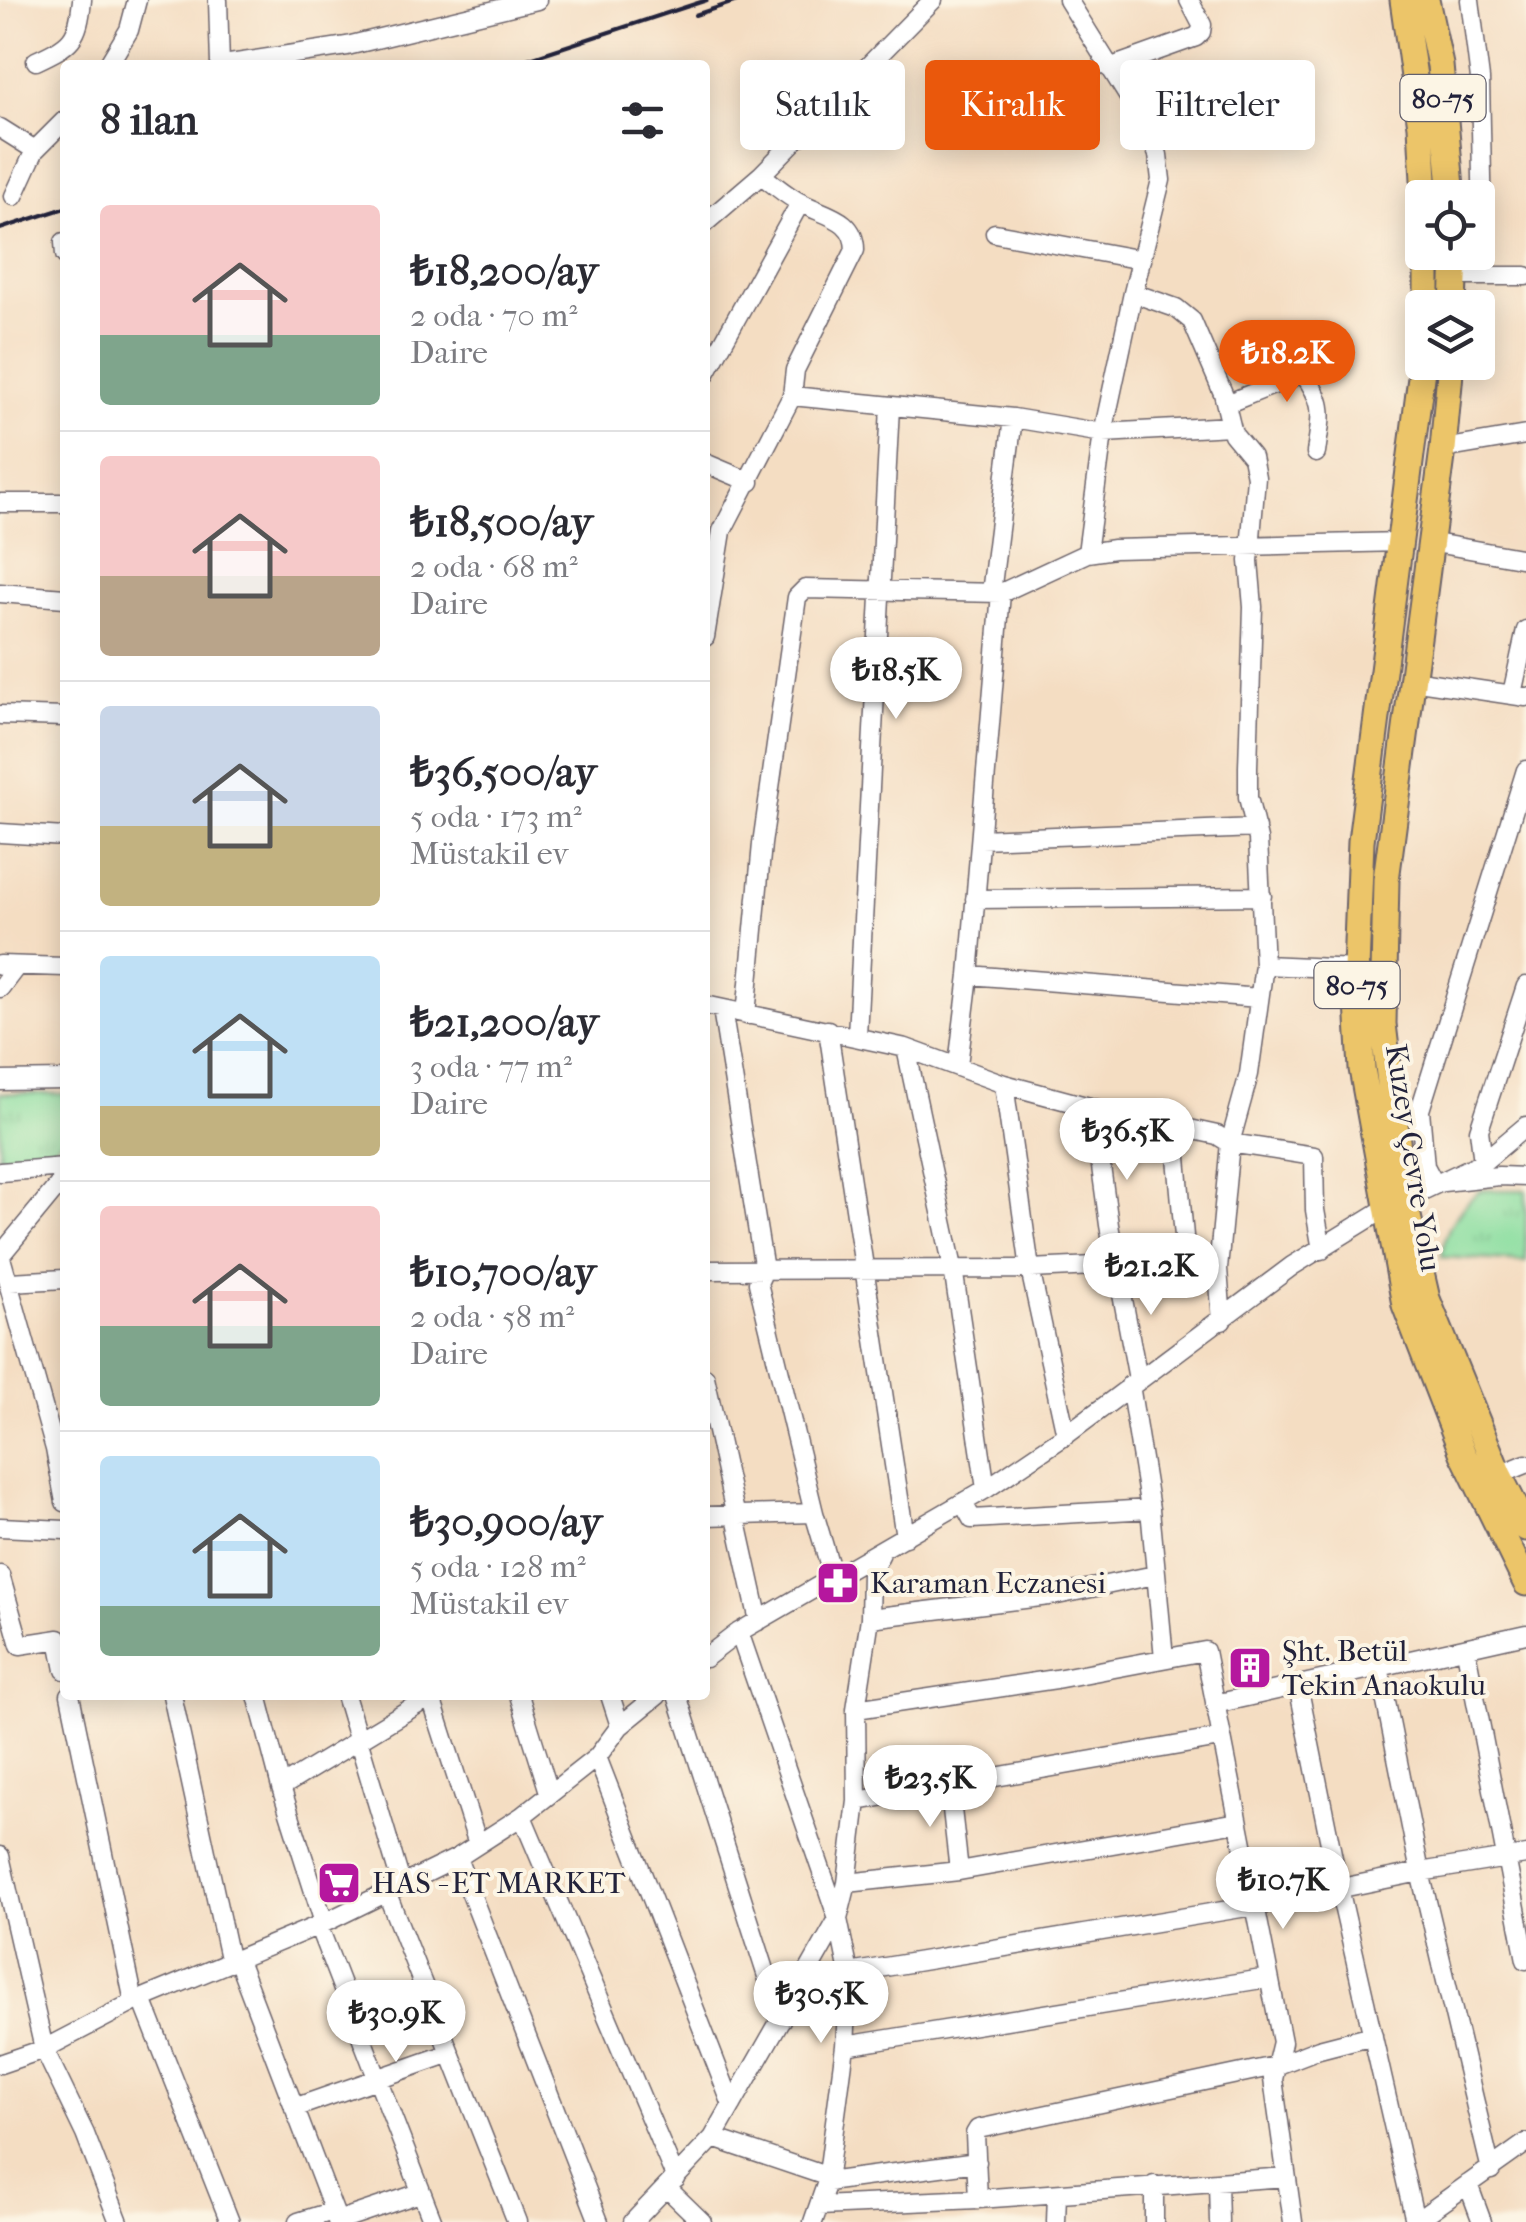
<!DOCTYPE html>
<html lang="tr">
<head>
<meta charset="utf-8">
<style>
  body { margin:0; font-family:"IM FELL French Canon",serif; background:#f2f2f3; color:#2b2b33; height:100vh; display:flex; flex-direction:column; font-size:38px; white-space:nowrap }
  * { box-sizing:border-box; margin:0 }
  p { font-size:32px; color:#7c7c81 }
  .icon { flex:none; width:55px; height:55px; fill:none; stroke:currentColor; stroke-width:2; stroke-linecap:round; stroke-linejoin:round }
  .map { position:relative; flex:1; overflow:hidden }
  .panel { position:absolute; left:60px; top:60px; width:650px; height:1640px; display:flex; flex-direction:column; background:#fff; border-radius:10px; box-shadow:0 5px 25px #0003 }
  .panel>* { flex:none }
  .top-card { position:absolute; left:740px; top:60px; width:635px; height:90px; display:flex; gap:20px }
  .controls { position:absolute; left:1405px; top:180px; display:grid; gap:20px }
  .controls a { display:grid; place-items:center; width:90px; height:90px; border-radius:10px; background:#fff; box-shadow:0 5px 25px #0003; font-size:50px }
  .price { position:absolute; translate:-50% -85px; padding:0 22px; border-radius:35px; background:#fff; color:#222; font-size:32px; line-height:65px; filter:drop-shadow(0 2px 5px #0008) }
  .price::after { content:''; position:absolute; left:50%; top:60px; width:30px; height:22px; margin-left:-15px; background:inherit; clip-path:polygon(0 0,100% 0,50% 100%) }
  .price.selected { background:#ea580c; color:#fff }
  ul { padding:0; list-style:none }
  li { display:flex; align-items:center; gap:30px; height:250px; padding:0 40px }
  li+li { border-top:2px solid #e1e1e2 }
  li span { display:grid; place-items:center; flex:none; width:280px; height:200px; border-radius:10px; color:#555 }
  li>.icon { margin-inline-start:auto }
  span .icon { width:120px; height:120px; fill:#fffc; stroke-width:1 }
  li b { font-size:42px }
  h2 { display:flex; justify-content:space-between; align-items:center; height:120px; padding:0 40px; font-size:42px }
  .pill { padding:0 35px; border-radius:10px; background:#fff; box-shadow:0 5px 25px #0003; font-size:35px; line-height:90px }
  .pill.selected { background:#ea580c; color:#fff }
  .map>svg:first-child { display:block }
  .park { fill:url(#park-tufts); stroke:#56806e; stroke-width:2.5 }
  .lines { fill:none; stroke-linecap:round; stroke-linejoin:round }
  .minor-casing { stroke:#6c636a; stroke-width:21 }
  .highway-casing { stroke:#6c636a; stroke-width:29 }
  .minor { stroke:#fff; stroke-width:18 }
  .highway { stroke:#ecc569; stroke-width:25 }
  .rail { stroke:#22223b; stroke-width:4 }
  .labels { text-anchor:middle; dominant-baseline:central; stroke-width:8; stroke-linejoin:round; paint-order:stroke }
  .shield { fill:#fcf5e5; stroke:#63616e; stroke-width:2.5 }
  .shield-label { font-size:28px; font-weight:bold; fill:#22223b }
  .street-label { font-size:30px; fill:#22223b; stroke:#fcf5e5 }
  .poi-label { font-size:30px; fill:#22223b; stroke:#fcf5e5; text-anchor:start }
</style>
</head>
<body>
<div class="map">
<svg width="1526" height="2222" viewBox="0 0 1526 2222">
  <defs>
    <pattern id="park-tufts" width="24" height="20" patternUnits="userSpaceOnUse" patternTransform="scale(2.5)"><rect width="24" height="20" fill="#8bdea0"/><path d="M3 7l-1-3M5 7V3M7 7l1-3M15 17l-1-3M17 17v-4M19 17l1-3" fill="none" stroke="#78be8b"/></pattern>
  </defs>
  <rect width="100%" height="100%" fill="#fcf5e5"/>
  <filter id="ink" filterUnits="userSpaceOnUse"><feTurbulence type="fractalNoise" baseFrequency=".01" numOctaves="2"/><feDisplacementMap in="SourceGraphic" scale="20" xChannelSelector="R" yChannelSelector="G"/><feConvolveMatrix kernelMatrix="1 2 1 2 8 2 1 2 1" color-interpolation-filters="sRGB"/></filter>
  <filter id="wash" filterUnits="userSpaceOnUse"><feTurbulence type="fractalNoise" baseFrequency=".0048" numOctaves="4" result="noise"/><feDisplacementMap in="SourceGraphic" scale="40" xChannelSelector="R" yChannelSelector="G"/><feGaussianBlur stdDeviation="2.25" result="paint"/><feColorMatrix in="noise" values="0 0 0 0 0 0 0 0 0 0 0 0 0 0 0 0 0 1.4 0 .05"/><feComposite in="paint" operator="in"/></filter>
  <g filter="url(#wash)">
    <rect width="100%" height="100%" fill="#f4ddc2"/>
    <path class="park" d="M0 1093 65 1094V1136L44 1158 0 1159Z
      M1480 1190H1526V1262L1442 1257C1444 1227 1459 1209 1480 1190Z"/>
  </g>
  <g filter="url(#ink)">
    <g class="lines">
      <defs>
        <path id="minor" d="M218 0 220 65
          M1068 0 1148 128 1158 155 1161 180 1133 293 1176 308 1192 321 1223 393 1233 434 1252 457 1256 477 1249 561 1253 607 1248 767V797L1258 839 1264 965 1249 1074 1230 1143 1218 1269 1222 1321
          M1470 0 1480 79 1484 275
          M36 61C72 44 78 40 82 0
          M108 65 129 30 137 0
          M223 65 347 46 537 0
          M1109 68 1196 37 1201 32 1202 25 1189 0
          M0 128 35 150 14 196
          M35 150 65 120
          M705 223 761 175 933 0
          M995 233 1142 260
          M64 242 65 255
          M1454 276H1526
          M705 375 800 203
          M792 396 1013 418 1103 433 1231 426
          M1226 404 1303 373C1327 406 1321 414 1316 453
          M1443 449 1526 435
          M705 463 750 482
          M0 503H65
          M1429 542 1526 559
          M1087 553 1103 433 1133 293
          M0 593 65 598
          M991 593 1013 418
          M705 637 722 531 792 396 795 370 855 250C855 219 827 216 803 204 788 197 775 185 761 175
          M1412 680 1526 697
          M1512 694 1526 630
          M0 715 65 717
          M1526 770 1420 1110 1425 1166 1434 1183 1499 1176 1526 1177
          M0 833 65 837
          M981 839 1256 828
          M975 899 1262 896
          M0 965 65 967
          M1264 965 1356 969
          M969 975 1259 998
          M0 988 16 967
          M705 1005 906 1048 1004 1084 1093 1108 1217 1135 1230 1143 1314 1156 1315 1210 1322 1250
          M722 1009 764 1270 758 1283 814 1513
          M746 1015 762 844 797 597 805 589 1001 593 1087 553 1114 549 1401 542
          M828 1030 905 1537
          M857 1035 890 407
          M906 1048 953 1268 986 1489
          M958 1065 969 975 1001 593
          M0 1081 65 1080
          M1004 1084 1030 1269 1066 1435
          M1093 1108 1109 1225 1138 1379
          M1174 1124 1187 1270
          M1483 1162 1479 1130 1526 986
          M0 1172 65 1167
          M0 1254 55 1449 65 1502
          M0 1256 65 1177
          M705 1270 1030 1269 1117 1265
          M1119 1278 1218 1269
          M10 1282 65 1279
          M705 1377 759 1621
          M1130 1385 1150 1509 1164 1658
          M1499 1475 1526 1464
          M963 1503 972 1519 1150 1509
          M705 1516 814 1513 834 1580
          M0 1527 65 1530
          M0 1575 20 1645 59 1639 65 1670
          M870 1618 1057 1595 1155 1575
          M1466 1650 1526 1960
          M705 1658 739 1632 986 1489 1066 1435 1292 1266 1386 1208 1483 1162 1526 1126
          M1379 1667 1420 1872 1491 2170
          M1298 1685 1339 1888 1415 2221
          M70 1695 134 2002
          M172 1695 230 1963
          M257 1695 281 1787 324 1923
          M345 1695 401 1883
          M430 1695 478 1844
          M519 1695 549 1792
          M610 1695 620 1726
          M677 1695 781 2020
          M1215 1704 1526 1634
          M856 1709 1056 1679 1205 1651 1282 2042 1273 2079 1293 2222
          M597 1757 732 2105
          M949 1783 959 1871
          M281 1787 433 1695
          M857 1801 1220 1738
          M522 1816 676 2179
          M0 1856 44 2049 85 2134 119 2222
          M457 1858 599 2222
          M847 1883 959 1871 1238 1822
          M386 1891 517 2222
          M318 1925 433 2222
          M238 1960 338 2222
          M849 1973 1253 1906 1420 1872 1526 1855
          M142 1999 230 2222
          M845 2046 1268 1978
          M0 2064 44 2049 134 2002 324 1923 457 1858 522 1816 597 1757 620 1726 658 1695
          M294 2108 448 2054
          M713 2138 826 2176
          M827 2182 977 2162
          M1218 2182 1219 2222
          M1468 2184 1482 2222
          M668 2189 702 2222
          M978 2199 975 2134 978 2129 1275 2066 1319 2049 1373 2035
          M819 2206 978 2199 1286 2177
          M337 2221 420 2193
          M298 2222 333 2211
          M633 2222 713 2138 838 1919 739 1632
          M813 2222 827 2182 845 2046 849 1973 838 1919 847 1883 857 1801 856 1709 870 1618 871 1573 881 1553
          M1056 2222 1057 2194
          M1154 2222V2185
          M1415 2222 1526 2143"/>
        <path id="highway" d="M1403 0 1421 126 1425 198
          M1426 0 1440 65 1452 198
          M1427 308V252
          M1453 308 1455 252
          M1423 362 1361 841 1356 969 1362 1069 1405 1305 1463 1454 1526 1583
          M1451 362 1443 449 1386 880 1383 1024 1404 1199 1427 1299 1499 1475 1526 1528"/>
      </defs>
      <use href="#minor" class="minor-casing"/>
      <use href="#highway" class="highway-casing"/>
      <use href="#minor" class="minor"/>
      <use href="#highway" class="highway"/>
      <path class="rail" d="M695 15 740 0
        M509 65 707 0
        M0 229 65 208"/>
    </g>
  </g>
  <defs>
    <symbol id="pharmacy-square" viewBox="-11 -11 22 22"><rect x="-9" y="-9" width="18" height="18" rx="4" fill="#b5179e" stroke="#fcf5e5"/><path d="M-2-6h4v4h4v4h-4v4h-4v-4h-4v-4h4Z" fill="#fff"/></symbol>
    <symbol id="building-square" viewBox="-11 -11 22 22"><rect x="-9" y="-9" width="18" height="18" rx="4" fill="#b5179e" stroke="#fcf5e5"/><path d="M-4-6H4V6H1V3H-1V6H-4ZM-2.5-4.3h1.7v1.8h-1.7ZM.8-4.3h1.7v1.8H.8ZM-2.5-1h1.7V.8h-1.7ZM.8-1h1.7V.8H.8Z" fill="#fff"/></symbol>
    <symbol id="supermarket-square" viewBox="-11 -11 22 22"><rect x="-9" y="-9" width="18" height="18" rx="4" fill="#b5179e" stroke="#fcf5e5"/><path d="M-6-5.5h2.5l.6 2H6L4.5 2H-2.5L-4.4-4H-6ZM-1.5 3.2a1.3 1.3 0 1 0 .1 0ZM3 3.2a1.3 1.3 0 1 0 .1 0Z" fill="#fff"/></symbol>
  </defs>
  <g fill-rule="evenodd">
    <use href="#pharmacy-square" x="813" y="1558" width="50" height="50"/>
    <use href="#building-square" x="1225" y="1643" width="50" height="50"/>
    <use href="#supermarket-square" x="314" y="1858" width="50" height="50"/>
  </g>
  <g class="labels">
    <g class="shield">
      <rect x="1400.5" y="75" width="85" height="46" rx="8"/>
      <rect x="1314.5" y="962" width="85" height="46" rx="8"/>
    </g>
    <g class="shield-label">
      <text x="1443" y="98">80-75</text>
      <text x="1357" y="985">80-75</text>
    </g>
    <g class="street-label">
      <text transform="translate(1413 1158) rotate(81)">Kuzey Çevre Yolu</text>
    </g>
    <g class="poi-label">
      <text x="870" y="1583">Karaman Eczanesi</text>
      <text x="1282" y="1651">Şht. Betül<tspan x="1282" dy="34">Tekin Anaokulu</tspan></text>
      <text x="372" y="1883">HAS - ET MARKET</text>
    </g>
  </g>
</svg>
<div class="controls">
<a><svg class="icon" aria-label="locate" viewBox="0 0 24 24"><circle cx="12" cy="12" r="6"/><path d="M12 2v4M12 18v4M2 12h4M18 12h4"/></svg></a>
<a><svg class="icon" aria-label="layers" viewBox="0 0 24 24"><path d="M12 4l9 5-9 5-9-5zM3 14l9 5 9-5"/></svg></a>
</div>
<b class="price selected" style="left:1287px;top:405px">₺18.2K</b>
<b class="price" style="left:896px;top:722px">₺18.5K</b>
<b class="price" style="left:1127px;top:1183px">₺36.5K</b>
<b class="price" style="left:1151px;top:1318px">₺21.2K</b>
<b class="price" style="left:930px;top:1830px">₺23.5K</b>
<b class="price" style="left:1283px;top:1932px">₺10.7K</b>
<b class="price" style="left:821px;top:2046px">₺30.5K</b>
<b class="price" style="left:396px;top:2065px">₺30.9K</b>
<div class="top-card">
<a class="pill">Satılık</a>
<a class="pill selected">Kiralık</a>
<a class="pill">Filtreler</a>
</div>
<section class="panel">
<h2>8 ilan<svg class="icon" aria-label="filters" viewBox="0 0 24 24"><path d="M4 7h16M4 17h16"/><circle cx="9" cy="7" r="2"/><circle cx="15" cy="17" r="2"/></svg></h2>
<ul>
<li><span style="background:linear-gradient(#f6c9c9 65%,#7fa58c 0)"><svg class="icon" aria-label="home" viewBox="0 0 24 24"><path d="M3 11l9-7 9 7M6 9v11h12V9"/></svg></span><div><b>₺18,200/ay</b><p>2 oda · 70 m²</p><p>Daire</p></div></li>
<li><span style="background:linear-gradient(#f6c9c9 60%,#b9a48a 0)"><svg class="icon" aria-label="home" viewBox="0 0 24 24"><path d="M3 11l9-7 9 7M6 9v11h12V9"/></svg></span><div><b>₺18,500/ay</b><p>2 oda · 68 m²</p><p>Daire</p></div></li>
<li><span style="background:linear-gradient(#c9d6e8 60%,#c2b280 0)"><svg class="icon" aria-label="home" viewBox="0 0 24 24"><path d="M3 11l9-7 9 7M6 9v11h12V9"/></svg></span><div><b>₺36,500/ay</b><p>5 oda · 173 m²</p><p>Müstakil ev</p></div></li>
<li><span style="background:linear-gradient(#bfe0f5 75%,#c2b280 0)"><svg class="icon" aria-label="home" viewBox="0 0 24 24"><path d="M3 11l9-7 9 7M6 9v11h12V9"/></svg></span><div><b>₺21,200/ay</b><p>3 oda · 77 m²</p><p>Daire</p></div></li>
<li><span style="background:linear-gradient(#f6c9c9 60%,#7fa58c 0)"><svg class="icon" aria-label="home" viewBox="0 0 24 24"><path d="M3 11l9-7 9 7M6 9v11h12V9"/></svg></span><div><b>₺10,700/ay</b><p>2 oda · 58 m²</p><p>Daire</p></div></li>
<li><span style="background:linear-gradient(#bfe0f5 75%,#7fa58c 0)"><svg class="icon" aria-label="home" viewBox="0 0 24 24"><path d="M3 11l9-7 9 7M6 9v11h12V9"/></svg></span><div><b>₺30,900/ay</b><p>5 oda · 128 m²</p><p>Müstakil ev</p></div></li>
</ul>
</section>
</div>
</body>
</html>
